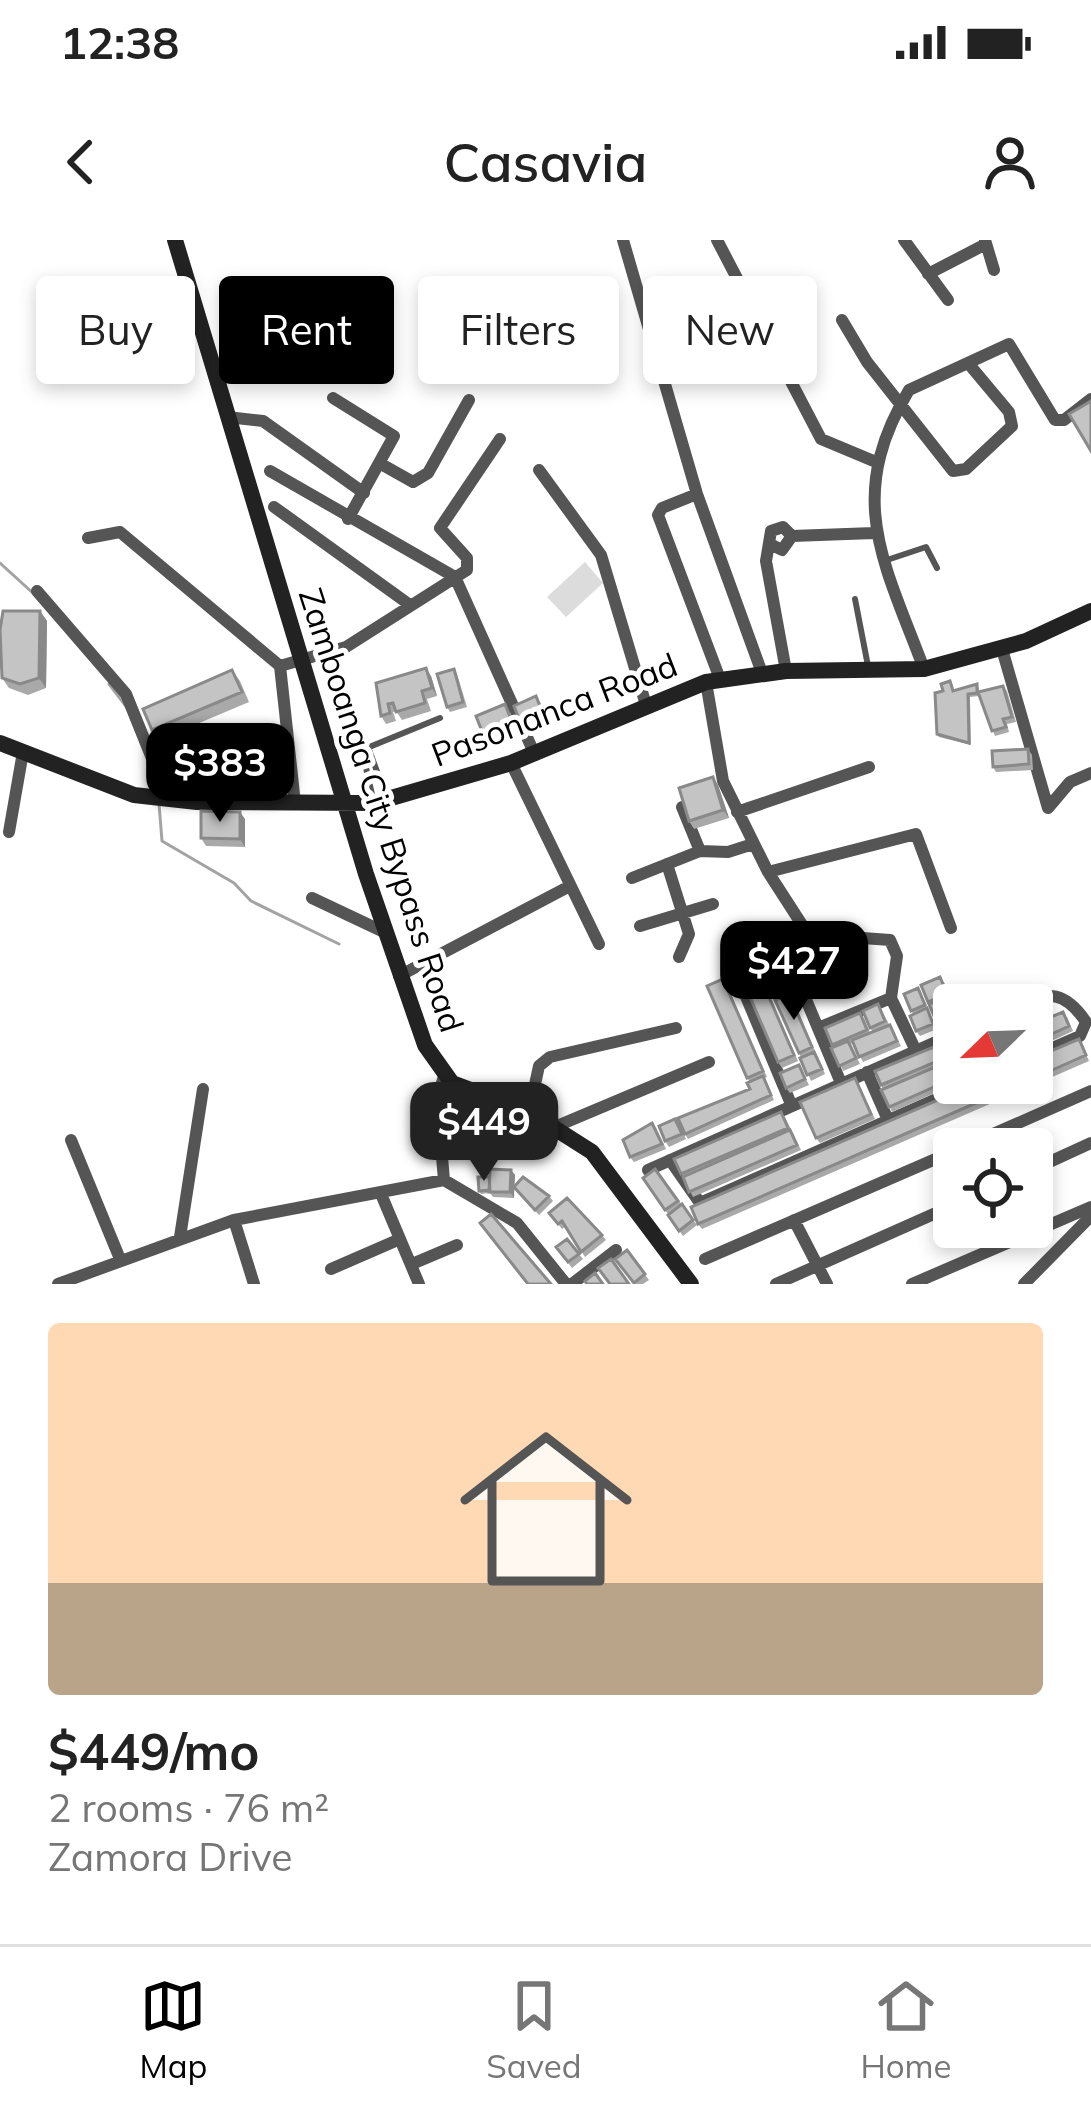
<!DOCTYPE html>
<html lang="en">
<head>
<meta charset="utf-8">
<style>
  body { margin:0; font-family:Mulish,sans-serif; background:#f2f2f2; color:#222; height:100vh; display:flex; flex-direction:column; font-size:45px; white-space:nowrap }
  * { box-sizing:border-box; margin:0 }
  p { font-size:39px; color:#767676 }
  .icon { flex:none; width:66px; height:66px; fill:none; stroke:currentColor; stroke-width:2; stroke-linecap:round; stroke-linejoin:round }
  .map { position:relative; height:1044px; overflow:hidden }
  .panel { display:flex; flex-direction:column; background:#fff; flex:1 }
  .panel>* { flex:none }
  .guide { position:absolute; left:36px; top:36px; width:1020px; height:108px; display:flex; gap:24px }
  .needle { width:78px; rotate:247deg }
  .fabs { position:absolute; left:933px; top:744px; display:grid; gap:24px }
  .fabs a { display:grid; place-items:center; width:120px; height:120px; border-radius:12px; background:#fff; box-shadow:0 6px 18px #0003; font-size:60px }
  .price { position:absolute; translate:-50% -102px; padding:0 27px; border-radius:24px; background:#000; color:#fff; font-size:39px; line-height:78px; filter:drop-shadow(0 3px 6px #0008) }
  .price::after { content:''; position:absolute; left:50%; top:72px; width:36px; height:27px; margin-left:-18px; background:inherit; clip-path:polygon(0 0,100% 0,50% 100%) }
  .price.on { background:#222; color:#fff }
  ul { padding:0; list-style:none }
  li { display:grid; align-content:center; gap:24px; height:636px; padding:0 48px }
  li span { display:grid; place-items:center; height:372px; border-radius:12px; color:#555 }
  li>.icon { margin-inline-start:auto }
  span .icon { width:216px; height:216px; fill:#fffc; stroke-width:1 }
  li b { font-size:51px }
  .tag { padding:0 42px; border-radius:12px; background:#fff; box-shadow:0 6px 18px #0003; font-size:42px; line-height:108px }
  .tag.on { background:#000; color:#fff }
  .status { display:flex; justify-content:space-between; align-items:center; height:84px; padding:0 60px; background:#fff; direction:ltr }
  .status svg { height:33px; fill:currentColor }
  header { display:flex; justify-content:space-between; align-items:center; height:156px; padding:0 48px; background:#fff; font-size:54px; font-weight:600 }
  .menu { display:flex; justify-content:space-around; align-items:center; height:168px; border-top:3px solid #e0e0e0; background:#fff; font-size:33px; color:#767676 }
  .menu a { display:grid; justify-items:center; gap:6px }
  .menu .on { color:#000 }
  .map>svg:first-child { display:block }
  .green { fill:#dcdcdc }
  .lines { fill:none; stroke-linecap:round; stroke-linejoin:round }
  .stream { stroke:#a3a3a3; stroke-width:3 }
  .lane { stroke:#555; stroke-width:6 }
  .street { stroke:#555; stroke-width:12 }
  .secondary { stroke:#222; stroke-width:16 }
  .wall { fill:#a9a9a9 }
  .shaded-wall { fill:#898989 }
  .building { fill:#c4c4c4; stroke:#898989; stroke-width:3 }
  .labels { text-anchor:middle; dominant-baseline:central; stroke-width:10; stroke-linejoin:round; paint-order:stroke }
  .street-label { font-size:33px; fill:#000; stroke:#fff }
</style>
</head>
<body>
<div class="status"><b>12:38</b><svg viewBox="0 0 49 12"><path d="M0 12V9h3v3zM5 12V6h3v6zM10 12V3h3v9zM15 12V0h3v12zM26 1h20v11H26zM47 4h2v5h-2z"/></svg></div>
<header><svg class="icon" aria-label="back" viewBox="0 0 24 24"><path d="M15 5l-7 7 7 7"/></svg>Casavia<svg class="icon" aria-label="person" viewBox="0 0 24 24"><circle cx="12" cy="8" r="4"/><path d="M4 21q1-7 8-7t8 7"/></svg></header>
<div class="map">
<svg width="1091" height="1044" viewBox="0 0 1091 1044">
  <rect width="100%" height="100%" fill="#fff"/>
  <path class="green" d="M585 322 603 343 566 377 547 357Z"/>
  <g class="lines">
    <path class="stream" d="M0 323 34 354
      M109 444 125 465
      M148 524 156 549
      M159 564 162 601 234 643 251 661 339 704"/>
    <path class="lane" d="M887 320 926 307 937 328
      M855 359 868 426
      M368 507 386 556
      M373 559 362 510 440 478"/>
    <path class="street" d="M623 0 697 254 762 433
      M717 0 821 199 876 222
      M904 0 948 60
      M985 0 994 30
      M928 34 986 4
      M842 80 867 122 953 231 966 229 1012 186 1009 172 968 123
      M333 158 394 196 348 279
      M227 177 263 181 364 253
      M381 224 413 242 428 233 469 160
      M539 230 601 315 646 465
      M270 231 455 337 535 515
      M697 254 662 268 658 275 720 439
      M274 267 410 365
      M88 298 120 292 280 426 295 563
      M770 304 782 310 792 296
      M37 351 126 454 168 558
      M1002 409 1048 568
      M280 426 346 407 467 330V318L440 288 500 199
      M924 429C884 322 844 258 909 150L1009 104 1055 180H1064L1091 159
      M786 431 766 321 771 291 783 287 792 296 874 293
      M706 442 723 541 768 632 808 694 890 700 897 716 891 758
      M511 523 599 704
      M682 567 700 611
      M1048 568 1070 542 1091 533
      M737 572 869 527
      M9 592 23 512
      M667 624 689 694 679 717
      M768 632 916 594 951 688
      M632 638 700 611 728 612 753 604
      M312 658 384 692
      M640 686 713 664
      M399 736 568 647
      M742 747 791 864
      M802 750 841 843
      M1016 765C1049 750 1066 752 1086 782L1080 796 1032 817
      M818 788 891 758 916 811
      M867 832 888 880
      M529 872 539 826 550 817 676 788
      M557 886 709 822
      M71 900 120 1019
      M959 909 1091 851
      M670 920 700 963 973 843
      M648 930 954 794
      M1032 930 1091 903
      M444 940 437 860 444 836
      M381 954 419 1044
      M234 980 254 1044
      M794 980 827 1044
      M180 997 203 849
      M705 1019 954 911
      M412 1024 457 1005
      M331 1029 400 999
      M58 1044 234 980 444 940 517 983 566 1044
      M572 1044 616 1010
      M776 1044 954 965
      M912 1044 1091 967
      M1024 1044 1091 976"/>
    <path class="secondary" d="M175 0 366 634 425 805 452 843 529 872 592 912 691 1044
      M0 503 134 555 197 562 374 563 511 523 706 442 786 431 924 429 1026 401 1091 371"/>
  </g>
  <path class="wall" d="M40 371 47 381 46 448 28 455 9 448 2 438 0 390Z
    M454 429 457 434 467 467 450 472 447 467Z
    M232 430 240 441 249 462 159 500 152 490Z
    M431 436 437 456 427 459 431 471 402 480 396 471 393 472 396 481 386 484 381 476 376 443Z
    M952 444 954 451 979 447V452L1003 446 1007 451 1016 482 1007 484 1009 492 995 496 979 456 970 457 971 505 939 497 937 494 943 451Z
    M540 462 549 485 527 494 523 489Z
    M510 472 520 495 491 507 485 499Z
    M1028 509 1032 515 1033 530 996 532 993 527Z
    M713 537 718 545 729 578 694 589 689 581Z
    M245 579V607L206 606 201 598Z
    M944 742 951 759 948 760 954 773V782L941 788 921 745Z
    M726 745 767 837 764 838 774 860 688 899 685 894 750 849V842L747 838Z
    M918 748 937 789 920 796 916 791 913 774 904 754Z
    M766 749 798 821 782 828 778 822Z
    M793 759 825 834 811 841 799 813Z
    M878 764 901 806 863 822 853 803 850 804 860 824 843 831 825 788 864 778 870 793 873 792 870 788Z
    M1067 777 1073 791 1032 810V779L1034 784Z
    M1079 799 1089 821 702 989 698 984 977 843H1032V819Z
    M950 808 954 817V843H957L892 872 881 845Z
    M799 825 809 845 790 853 786 848Z
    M855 838 875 879 820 903 816 898Z
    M785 877 801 910 693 957 674 919Z
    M679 884 686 899 669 907 665 901Z
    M656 888 666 909 634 922 630 917Z
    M655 929 697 985 683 996 643 938Z
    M511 930 515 935 514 946 549 956 553 961 539 975 514 949V958L493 957 490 953 481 954 479 951 489 937Z
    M549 973 602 995 606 1000 585 1017 565 987 562 989Z
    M567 999 583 1019 572 1028 556 1007Z
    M627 1010 649 1040 643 1044H634Z"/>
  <path class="shaded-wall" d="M40 371 47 381 46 448 39 438Z
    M426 428 431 436 437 456 432 448Z
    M713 537 718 545 729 578 723 570Z
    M240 572 245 579V607L240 599Z
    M511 930 515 935 514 958 510 952Z"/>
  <path class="building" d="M1091 161V211L1069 174Z
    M3 371H40L39 438 20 444 2 438 0 390Z
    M426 428 432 448 422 451 425 463 396 472 393 463 388 464 390 473 381 476 376 443Z
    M454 429 463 462 447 467 437 434Z
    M232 430 242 452 152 490 143 469Z
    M950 441 953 451 977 444V453L968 454 969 503 937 494 935 453 943 451 941 444Z
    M1003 446 1012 477 1003 479 1006 487 992 491 978 452Z
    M536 456 545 479 523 489 514 466Z
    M505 464 514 487 485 499 476 476Z
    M1028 509 1029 524 993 527 992 511Z
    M713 537 723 570 689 581 679 548Z
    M201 571 240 572V599L201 598Z
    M940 737 947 754 928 762 921 745Z
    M723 739 763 831 747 838 707 746Z
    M763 743 794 815 778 822 747 750Z
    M918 748 925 765 911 771 904 754Z
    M789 754 812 807 799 813 775 760Z
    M946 757 954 775 937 783 929 764Z
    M878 764 885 781 870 788 863 771Z
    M927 768 933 784 916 791 910 776Z
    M1063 772 1069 786 1032 803V785Z
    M860 773 867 790 832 805 825 788Z
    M890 785 897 801 859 817 852 800Z
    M1079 799 1086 815 1032 839V819Z
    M848 801 856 818 839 826 831 808Z
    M946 802 952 815 881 845 875 831Z
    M814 812 822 829 807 835 800 818Z
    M954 819V838L889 867 881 850Z
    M799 825 805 839 786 848 780 833Z
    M763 836 771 855 685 894 678 878 750 849 747 843Z
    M855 838 871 874 816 898 800 862Z
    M977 843H1022L698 984 691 967Z
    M781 872 788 888 681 934 674 919Z
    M675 879 682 894 665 901 659 886Z
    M652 883 662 904 630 917 623 900Z
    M790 890 797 905 689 952 683 937Z
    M490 929 511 930 510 952H489Z
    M655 929 678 961 665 970 643 938Z
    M478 937H489L490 950 479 951Z
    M523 937 549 956 535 970 514 947Z
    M567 958 602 995 581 1012 562 981 558 984 549 973Z
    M682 964 693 980 679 991 668 975Z
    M491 974 551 1044H528L480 983Z
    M567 999 579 1014 568 1022 556 1007Z
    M627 1010 645 1034 634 1043 615 1019Z
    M611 1019 629 1044H610L598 1028Z
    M595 1033 603 1044H587L585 1041Z"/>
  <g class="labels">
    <g class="street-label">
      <text transform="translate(554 469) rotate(-21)">Pasonanca Road</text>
      <text transform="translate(382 570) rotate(72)">Zamboanga City Bypass Road</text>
    </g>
  </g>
</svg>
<div class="fabs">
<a><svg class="needle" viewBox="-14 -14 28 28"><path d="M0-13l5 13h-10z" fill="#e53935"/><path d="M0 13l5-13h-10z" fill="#767676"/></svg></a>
<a><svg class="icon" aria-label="locate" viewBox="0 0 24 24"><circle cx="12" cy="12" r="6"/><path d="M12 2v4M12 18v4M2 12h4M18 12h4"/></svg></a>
</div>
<b class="price" style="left:220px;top:585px">$383</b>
<b class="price" style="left:794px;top:783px">$427</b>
<b class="price on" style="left:484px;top:944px">$449</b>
<div class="guide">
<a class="tag">Buy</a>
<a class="tag on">Rent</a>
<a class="tag">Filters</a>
<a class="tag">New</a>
</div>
</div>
<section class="panel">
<ul>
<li><span style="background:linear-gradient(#ffd9b3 70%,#b9a48a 0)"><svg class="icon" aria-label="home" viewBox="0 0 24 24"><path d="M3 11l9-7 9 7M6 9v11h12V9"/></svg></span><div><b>$449/mo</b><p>2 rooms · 76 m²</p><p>Zamora Drive</p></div></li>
</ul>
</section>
<nav class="menu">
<a class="on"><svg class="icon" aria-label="map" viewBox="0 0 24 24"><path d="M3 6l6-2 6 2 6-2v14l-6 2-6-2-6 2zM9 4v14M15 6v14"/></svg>Map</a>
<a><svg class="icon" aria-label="saved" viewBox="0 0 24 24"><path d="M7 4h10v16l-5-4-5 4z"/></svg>Saved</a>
<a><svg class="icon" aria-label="home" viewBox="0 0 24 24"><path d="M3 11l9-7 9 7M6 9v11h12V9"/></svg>Home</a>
</nav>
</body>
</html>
